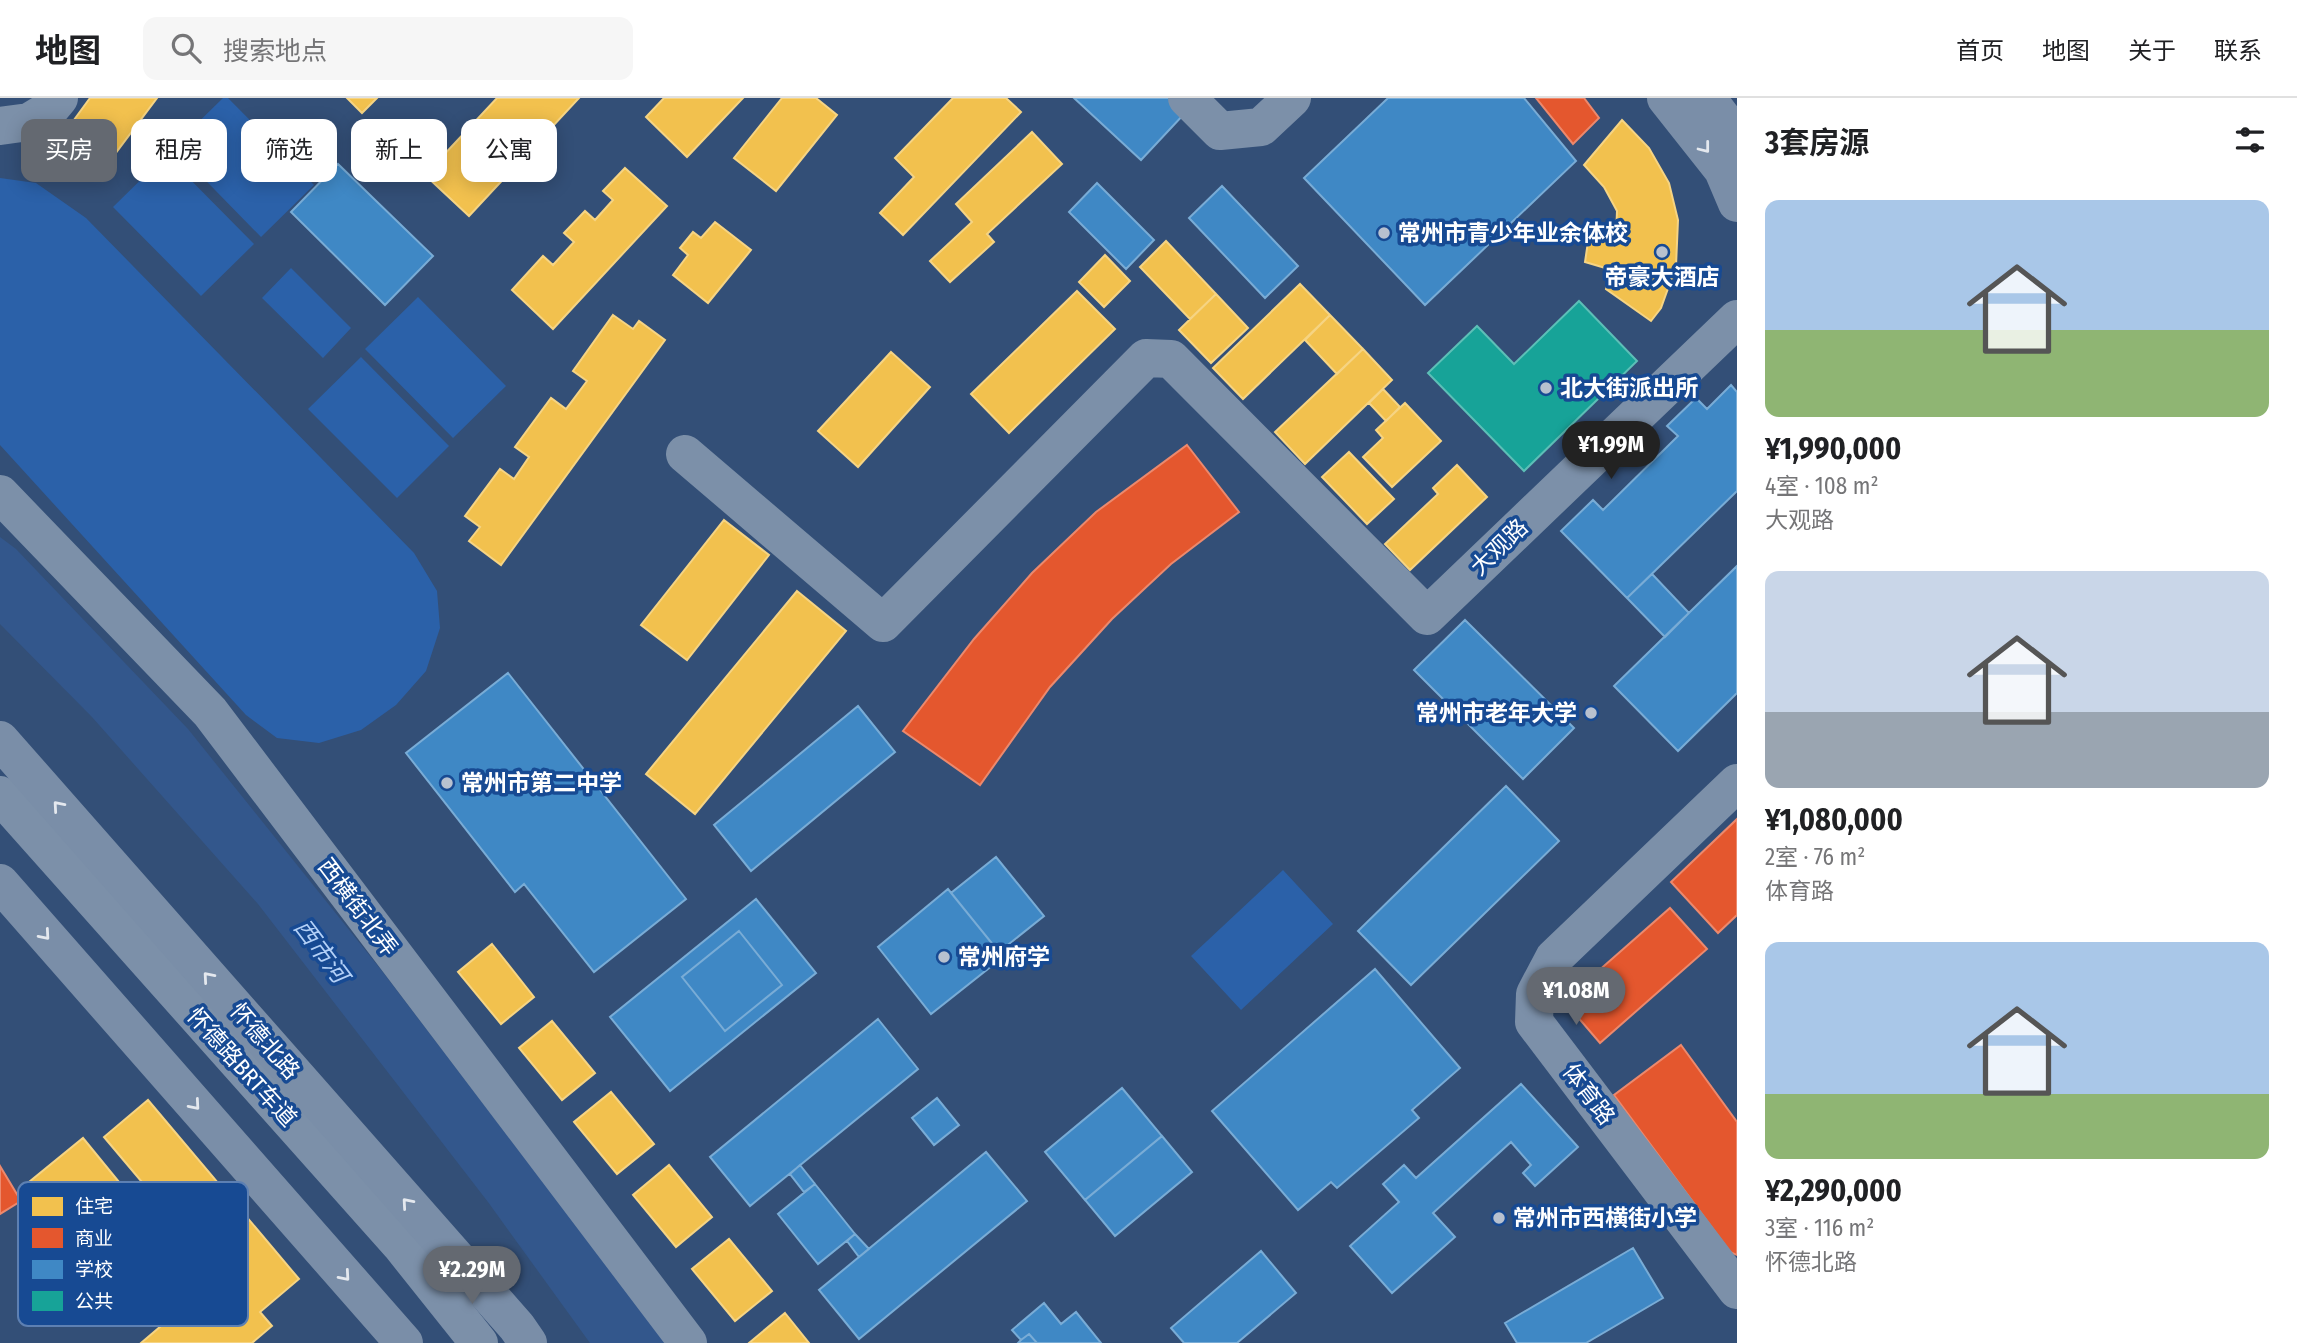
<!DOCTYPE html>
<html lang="zh">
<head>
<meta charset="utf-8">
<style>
  body { margin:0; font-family:"Fira Sans Condensed","Noto Sans SC",sans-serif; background:#f6f6f6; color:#202124; height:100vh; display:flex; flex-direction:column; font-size:26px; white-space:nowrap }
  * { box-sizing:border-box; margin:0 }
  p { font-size:23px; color:#757577 }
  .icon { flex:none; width:38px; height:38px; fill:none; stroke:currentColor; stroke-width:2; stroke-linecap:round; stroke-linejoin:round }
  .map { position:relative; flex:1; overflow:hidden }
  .drawer { display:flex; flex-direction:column; background:#fff; width:560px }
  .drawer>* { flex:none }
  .top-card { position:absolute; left:21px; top:21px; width:665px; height:63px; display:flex; gap:14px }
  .price { position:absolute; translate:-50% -60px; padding:0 16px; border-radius:24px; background:#646971; color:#fff; font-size:23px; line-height:46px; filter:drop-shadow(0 2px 4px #0008) }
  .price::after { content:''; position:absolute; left:50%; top:42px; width:21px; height:16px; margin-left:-10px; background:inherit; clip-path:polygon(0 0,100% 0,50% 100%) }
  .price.selected { background:#222; color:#fff }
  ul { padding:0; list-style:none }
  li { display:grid; align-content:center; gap:14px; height:371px; padding:0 28px }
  li span { display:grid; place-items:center; height:217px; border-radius:14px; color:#555 }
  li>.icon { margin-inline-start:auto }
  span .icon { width:126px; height:126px; fill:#fffc; stroke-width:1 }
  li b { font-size:30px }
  h2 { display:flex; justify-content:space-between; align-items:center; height:84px; padding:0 28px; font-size:30px }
  .pill { padding:0 24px; border-radius:14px; background:#fff; box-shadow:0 4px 18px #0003; font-size:24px; line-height:63px }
  .pill.selected { background:#646971; color:#fff }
  header { display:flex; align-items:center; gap:42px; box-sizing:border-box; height:98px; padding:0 35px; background:#fff; border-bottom:2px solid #e0e0e0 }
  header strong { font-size:33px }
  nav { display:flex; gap:38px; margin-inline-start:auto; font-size:24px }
  .search { width:490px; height:63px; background:#f6f6f6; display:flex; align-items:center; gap:18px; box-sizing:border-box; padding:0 24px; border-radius:14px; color:#757577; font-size:26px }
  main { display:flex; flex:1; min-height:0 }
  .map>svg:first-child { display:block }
  .green { fill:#2b61a9 }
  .water { fill:#33578c }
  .homes { fill:#f2c14e; stroke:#f6d483; stroke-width:2 }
  .shops { fill:#e4572e; stroke:#ec896d; stroke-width:2 }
  .schools { fill:#3f88c5; stroke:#79acd6; stroke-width:2; fill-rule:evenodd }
  .public { fill:#17a398; stroke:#5dbfb7; stroke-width:2 }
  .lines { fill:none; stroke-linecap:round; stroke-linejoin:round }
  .minor { stroke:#7c90a9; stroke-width:38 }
  .major { stroke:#7a8ea8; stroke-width:38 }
  .oneway { stroke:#e4e8ee }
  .poi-dot { fill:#b8c1cf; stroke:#174a93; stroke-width:2.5 }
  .labels { text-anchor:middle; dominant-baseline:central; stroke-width:7; stroke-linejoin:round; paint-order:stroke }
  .poi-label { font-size:23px; font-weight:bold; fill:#fff; stroke:#174a93; text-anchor:start }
  .street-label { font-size:23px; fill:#fff; stroke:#174a93 }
  .water-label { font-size:24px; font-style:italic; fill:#b3d0f7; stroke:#174a93 }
  .key { fill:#174a93; stroke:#5d80b3; stroke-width:2 }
  .key-label { font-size:19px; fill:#fff }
</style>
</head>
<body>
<header>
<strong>地图</strong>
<div class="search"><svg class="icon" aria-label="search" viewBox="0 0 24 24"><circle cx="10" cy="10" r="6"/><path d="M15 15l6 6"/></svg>搜索地点</div>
<nav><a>首页</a><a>地图</a><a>关于</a><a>联系</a></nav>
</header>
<main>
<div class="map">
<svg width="1737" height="1245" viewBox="0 0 1737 1245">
  <rect width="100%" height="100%" fill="#334f77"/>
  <path class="green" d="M223 0H228L314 87 261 139 173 49Z
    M166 57 254 146 201 198 113 109Z
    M0 80 36 85 86 120 414 455 437 493 440 530 426 573 396 607 361 632 319 645 277 640 246 617 0 347Z
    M291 170 351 230 323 260 262 200Z
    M418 199 506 288 453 340 365 251Z
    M361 259 449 348 397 400 308 311Z
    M1283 772 1333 826 1241 912 1191 858Z"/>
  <path class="water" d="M0 439 16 451 188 631 382 873 666 1245H590L488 1104 258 806 92 619 0 526Z"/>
  <path class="homes" d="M90 0H157L106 68 63 37Z
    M347 0H377L362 15Z
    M497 0H579L469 118 425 77Z
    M664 0H743L687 59 646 19Z
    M782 0H816L837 17 776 93 734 60Z
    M953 0H1006L1021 14 903 137 880 115 914 79 895 60Z
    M1622 22 1649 50 1669 85 1678 122 1676 168 1661 210 1651 223 1606 191 1612 172 1585 164 1589 137 1616 138 1617 113 1604 89 1584 67Z
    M1032 34 1062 66 987 136 994 144 950 184 930 163 972 124 956 106Z
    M625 70 667 108 553 231 512 192 543 158 553 167 574 144 564 135 585 113 595 122 613 102 603 93Z
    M715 124 751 152 708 205 673 177 688 157 680 150 693 134 701 140Z
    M1166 143 1216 196 1190 221 1140 169Z
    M1105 157 1130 183 1104 209 1079 184Z
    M1300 186 1330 217 1243 301 1213 270Z
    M1077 193 1115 231 1009 335 971 296Z
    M1216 196 1248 230 1211 265 1179 232Z
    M613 217 633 231 639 223 665 242 501 467 469 443 480 429 465 418 500 371 514 381 529 359 515 349 551 300 566 311 587 283 573 273Z
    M1330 217 1363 251 1337 276 1305 242Z
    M1363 251 1392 282 1305 366 1275 334Z
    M891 254 930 289 858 369 818 333Z
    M1383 291 1400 309 1386 323 1369 305Z
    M1405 305 1441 343 1392 389 1363 359 1383 340 1376 332Z
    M1349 354 1394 401 1367 426 1322 379Z
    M1457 367 1487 399 1410 472 1385 446 1438 396 1433 390Z
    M724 422 769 457 687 562 641 527Z
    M797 493 846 533 695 716 646 676Z
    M492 846 534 899 501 926 458 874Z
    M552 923 595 975 562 1002 519 950Z
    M611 994 654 1046 617 1076 574 1024Z
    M148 1002 299 1181 260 1214 272 1228 252 1245H141L174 1217 180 1224 227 1185 104 1039Z
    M83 1040 195 1177 135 1226 23 1089Z
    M669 1067 712 1119 676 1149 633 1097Z
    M729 1141 772 1193 735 1223 692 1171Z
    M785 1215 809 1245H749Z"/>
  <path class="shops" d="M1536 0H1584L1599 20 1573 46Z
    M1187 347 1239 414 1171 466 1112 521 1050 589 980 687 903 633 974 541 1032 475 1096 414Z
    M1737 721V817L1718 835 1671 784Z
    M1670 810 1707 851 1600 945 1564 903Z
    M1681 947 1737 1024V1157L1730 1154 1614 997Z
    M0 1068 21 1103 0 1116Z"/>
  <path class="schools" d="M1074 0H1169L1185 15 1141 62Z
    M1388 0H1524L1576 63 1425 207 1304 80Z
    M338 66 433 158 385 207 291 114Z
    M1097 85 1154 142 1126 171 1069 114Z
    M1222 88 1298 168 1265 200 1189 120Z
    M1731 287 1737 294V393L1627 500 1561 433 1593 402 1603 412 1678 338 1667 328 1696 300 1707 311Z
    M1737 468V595L1678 653 1614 588Z
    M1652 476 1689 515 1665 539 1627 500Z
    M1465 522 1574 630 1523 681 1414 572Z
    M508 575 686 801 594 874 524 786 515 794 406 655Z
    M858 608 895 654 751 773 714 727Z
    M1506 688 1559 743 1411 887 1358 833Z
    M996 759 1044 818 999 854 951 795Z
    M948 791 1003 859 931 916 878 849Z
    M756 801 816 875 670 993 610 919ZM739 833 782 887 725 933 682 879Z
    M739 833 782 887 725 933 682 879Z
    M1375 871 1460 970 1412 1012 1419 1020 1337 1090 1331 1084 1298 1112 1212 1013Z
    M878 921 918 971 750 1108 710 1059Z
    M1521 986 1578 1049 1535 1088 1523 1075 1531 1067 1511 1044 1433 1115 1455 1139 1392 1195 1350 1148 1399 1104 1383 1086 1404 1067 1416 1080Z
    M1122 990 1162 1038 1085 1102 1045 1054Z
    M937 1000 959 1027 934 1047 912 1020Z
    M1162 1038 1192 1074 1115 1138 1085 1102Z
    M986 1054 1027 1103 859 1241 819 1192Z
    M800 1067 815 1086 804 1094 790 1076Z
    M815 1086 855 1136 818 1166 778 1116Z
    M855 1136 869 1151 859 1159 847 1143Z
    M1633 1150 1663 1200 1586 1245H1517L1505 1225Z
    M1261 1153 1296 1195 1237 1245H1184L1171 1230Z
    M1044 1205 1061 1226 1076 1214 1101 1245H1037L1029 1236 1021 1242 1012 1232Z
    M1029 1236 1037 1245H1018L1021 1242Z"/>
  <path class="public" d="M1579 203 1637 263 1524 373 1428 275 1477 228 1514 266Z"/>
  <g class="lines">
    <path class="minor" d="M1187 0 1220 33 1261 29 1292 0
      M0 28 29 24 49 12 59 0
      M685 356 883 525 1146 260 1171 261 1427 518 1737 221
      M0 396 210 614 688 1245
      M1737 685 1554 860 1535 896 1534 924 1737 1192
      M0 697 400 1146 479 1245"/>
    <path class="major" d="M1666 0 1723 72 1737 105
      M1707 0 1737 40
      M0 642 517 1229 528 1245
      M0 785 404 1245"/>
  </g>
  <defs><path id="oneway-chevron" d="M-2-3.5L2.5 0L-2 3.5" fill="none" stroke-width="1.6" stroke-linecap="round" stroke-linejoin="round" transform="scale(1.75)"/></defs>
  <g class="oneway">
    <use href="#oneway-chevron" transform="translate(1705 50) rotate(52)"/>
    <use href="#oneway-chevron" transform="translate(58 708) rotate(-131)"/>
    <use href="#oneway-chevron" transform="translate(45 837) rotate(49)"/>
    <use href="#oneway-chevron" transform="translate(208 879) rotate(-131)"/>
    <use href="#oneway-chevron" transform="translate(195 1007) rotate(49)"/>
    <use href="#oneway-chevron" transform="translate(407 1105) rotate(-131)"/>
    <use href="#oneway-chevron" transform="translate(345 1178) rotate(49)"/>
  </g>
  <g class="poi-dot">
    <circle cx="1384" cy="135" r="7"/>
    <circle cx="1662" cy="154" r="7"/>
    <circle cx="1546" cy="290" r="7"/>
    <circle cx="1591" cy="615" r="7"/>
    <circle cx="447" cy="685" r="7"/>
    <circle cx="944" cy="859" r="7"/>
    <circle cx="1499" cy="1120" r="7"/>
  </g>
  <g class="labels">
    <g class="poi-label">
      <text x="1398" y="135">常州市青少年业余体校</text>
      <text x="1662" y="179" text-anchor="middle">帝豪大酒店</text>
      <text x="1560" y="290">北大街派出所</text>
      <text x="1577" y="615" text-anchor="end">常州市老年大学</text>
      <text x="461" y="685">常州市第二中学</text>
      <text x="958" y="859">常州府学</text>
      <text x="1513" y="1120">常州市西横街小学</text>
    </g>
    <g class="street-label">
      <text transform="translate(1499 449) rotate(-44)">大观路</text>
      <text transform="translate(358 809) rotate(53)">西横街北弄</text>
      <text transform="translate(265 943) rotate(49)">怀德北路</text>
      <text transform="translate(242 969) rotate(48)">怀德路BRT车道</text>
      <text transform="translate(1589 996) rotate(53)">体育路</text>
    </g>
    <g class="water-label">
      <text transform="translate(321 853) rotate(53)">西市河</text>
    </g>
  </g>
  <rect x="18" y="1084" width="230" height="144" rx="10" class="key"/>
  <rect x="32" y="1099" width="31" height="19" fill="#f2c14e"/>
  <rect x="32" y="1130" width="31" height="20" fill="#e4572e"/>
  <rect x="32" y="1162" width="31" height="19" fill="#3f88c5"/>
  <rect x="32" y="1193" width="31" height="20" fill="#17a398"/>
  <g class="key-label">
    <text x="75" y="1115">住宅</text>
    <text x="75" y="1147">商业</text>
    <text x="75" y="1178">学校</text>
    <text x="75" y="1210">公共</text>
  </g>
</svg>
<b class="price selected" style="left:1611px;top:383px">¥1.99M</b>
<b class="price" style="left:1576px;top:929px">¥1.08M</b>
<b class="price" style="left:472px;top:1208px">¥2.29M</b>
<div class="top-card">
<a class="pill selected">买房</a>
<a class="pill">租房</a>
<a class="pill">筛选</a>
<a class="pill">新上</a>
<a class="pill">公寓</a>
</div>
</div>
<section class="drawer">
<h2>3套房源<svg class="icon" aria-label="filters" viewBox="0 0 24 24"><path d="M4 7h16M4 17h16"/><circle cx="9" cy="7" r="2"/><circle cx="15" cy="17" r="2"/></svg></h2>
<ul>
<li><span style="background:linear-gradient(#a9c7e8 60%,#8fb573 0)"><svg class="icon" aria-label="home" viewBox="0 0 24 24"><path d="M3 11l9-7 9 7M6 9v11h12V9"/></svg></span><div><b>¥1,990,000</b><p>4室 · 108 m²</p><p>大观路</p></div></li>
<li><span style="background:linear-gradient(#c9d6e8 65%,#9aa5b1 0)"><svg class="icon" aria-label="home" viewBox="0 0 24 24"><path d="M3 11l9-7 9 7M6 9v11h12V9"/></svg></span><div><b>¥1,080,000</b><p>2室 · 76 m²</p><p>体育路</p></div></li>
<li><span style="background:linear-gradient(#a9c7e8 70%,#8fb573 0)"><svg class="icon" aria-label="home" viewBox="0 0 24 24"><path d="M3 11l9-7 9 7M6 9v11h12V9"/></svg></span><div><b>¥2,290,000</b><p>3室 · 116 m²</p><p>怀德北路</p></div></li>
</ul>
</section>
</main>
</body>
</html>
